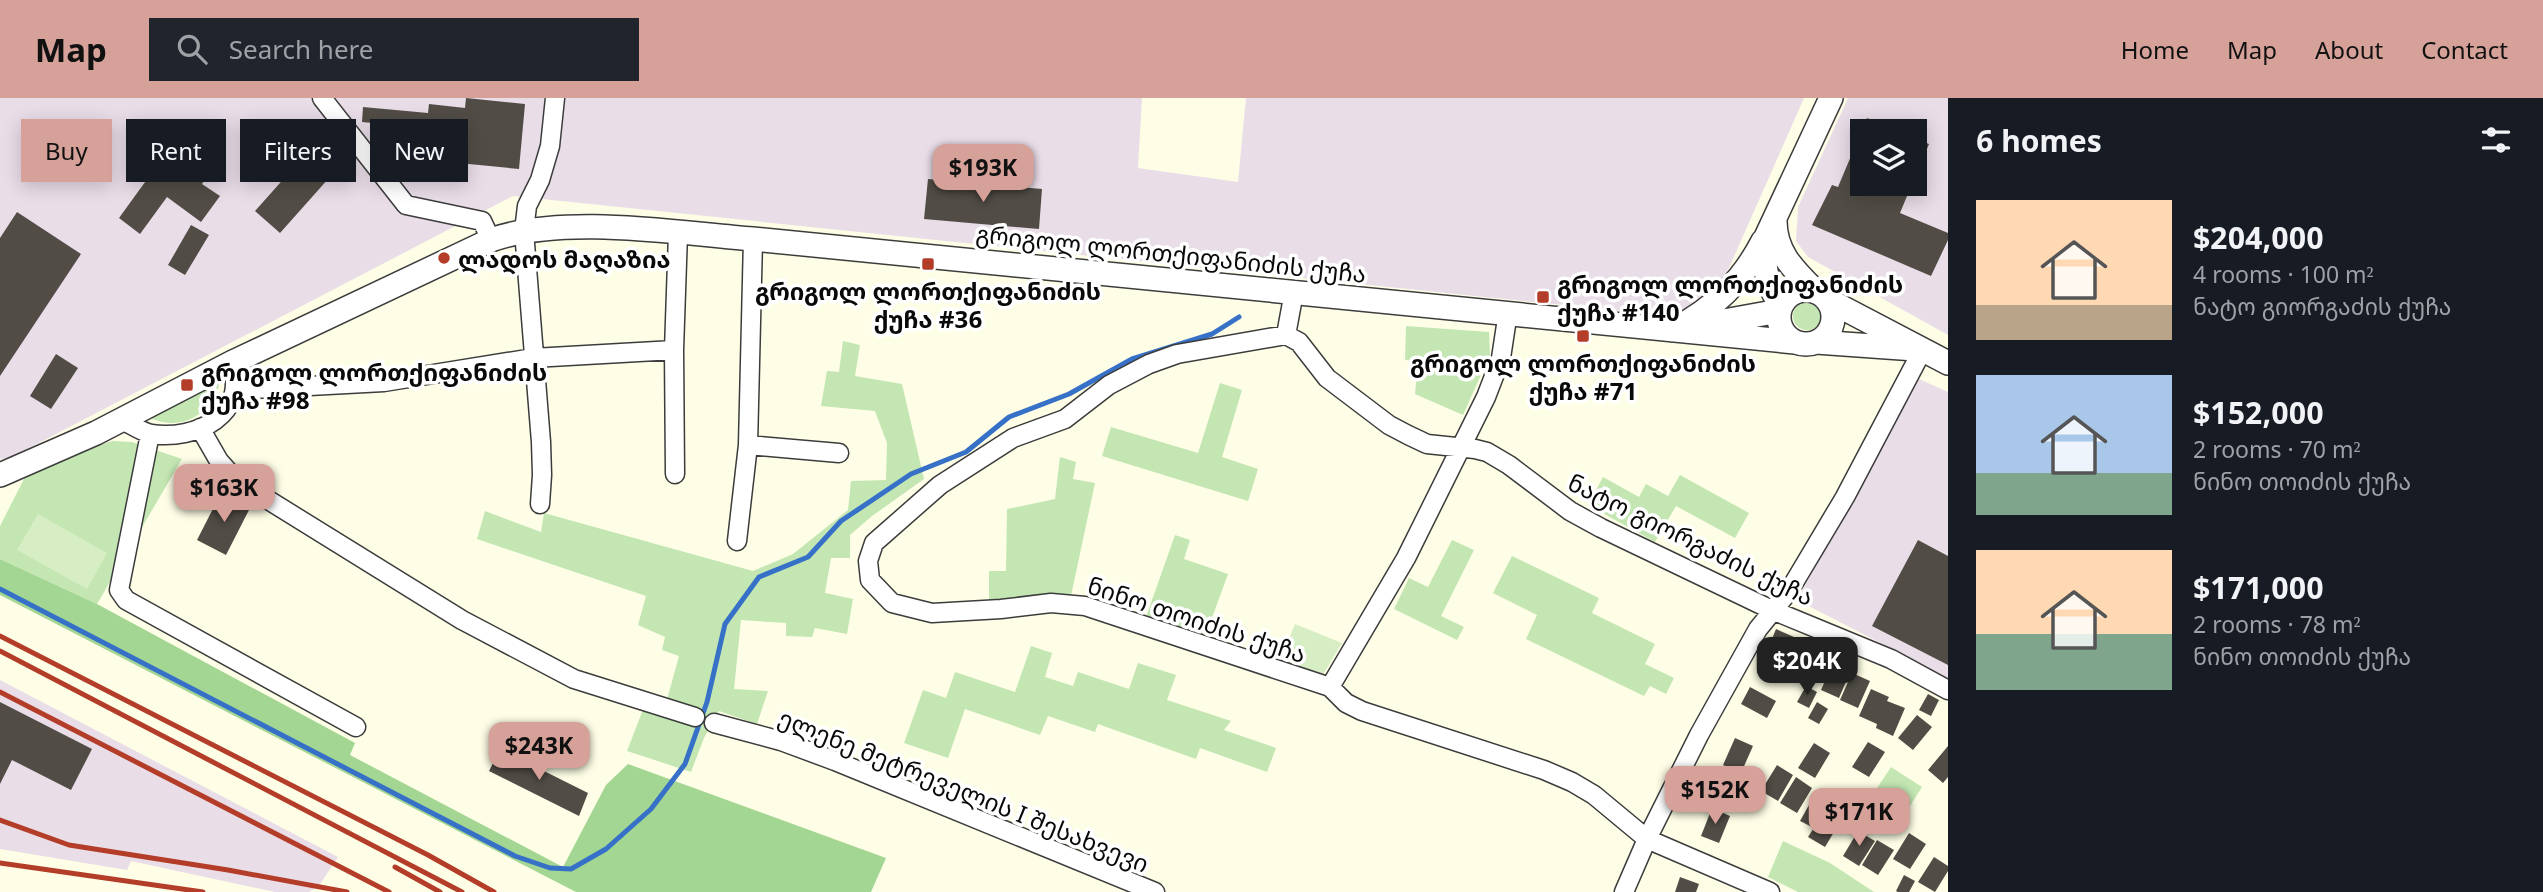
<!DOCTYPE html>
<html lang="en">
<head>
<meta charset="utf-8">
<style>
  body { margin:0; font-family:Georgia,"Noto Sans Georgian",serif; background:#20242c; color:#f1f3f6; height:100vh; display:flex; flex-direction:column; font-size:26px; white-space:nowrap }
  * { box-sizing:border-box; margin:0 }
  p { font-size:23px; color:#9ea1a6 }
  .icon { flex:none; width:38px; height:38px; fill:none; stroke:currentColor; stroke-width:2; stroke-linecap:round; stroke-linejoin:round }
  .map { position:relative; flex:1; overflow:hidden }
  .details { display:flex; flex-direction:column; background:#171b24; width:595px }
  .details>* { flex:none }
  .guide { position:absolute; left:21px; top:21px; width:665px; height:63px; display:flex; gap:14px }
  .fabs { position:absolute; left:1850px; top:21px; display:grid; gap:14px }
  .fabs a { display:grid; place-items:center; width:77px; height:77px; border-radius:0px; background:#171b24; box-shadow:0 4px 18px #0003; font-size:35px }
  .price { position:absolute; translate:-50% -60px; padding:0 16px; border-radius:14px; background:#d5a199; color:#111; font-size:23px; line-height:46px; filter:drop-shadow(0 2px 4px #0008) }
  .price::after { content:''; position:absolute; left:50%; top:42px; width:21px; height:16px; margin-left:-10px; background:inherit; clip-path:polygon(0 0,100% 0,50% 100%) }
  .price.current { background:#222; color:#fff }
  ul { padding:0; list-style:none }
  li { display:flex; align-items:center; gap:21px; height:175px; padding:0 28px }
  li span { display:grid; place-items:center; flex:none; width:196px; height:140px; border-radius:0px; color:#555 }
  li>.icon { margin-inline-start:auto }
  span .icon { width:84px; height:84px; fill:#fffc; stroke-width:1 }
  li b { font-size:30px }
  h2 { display:flex; justify-content:space-between; align-items:center; height:84px; padding:0 28px; font-size:30px }
  .tag { padding:0 24px; border-radius:0px; background:#171b24; box-shadow:0 4px 18px #0003; font-size:24px; line-height:63px }
  .tag.current { background:#d5a199; color:#111 }
  header { display:flex; align-items:center; gap:42px; box-sizing:border-box; height:98px; padding:0 35px; background:#d5a199; color:#111 }
  header strong { font-size:33px }
  nav { display:flex; gap:38px; margin-inline-start:auto; font-size:24px }
  .search { width:490px; height:63px; background:#20242c; display:flex; align-items:center; gap:18px; box-sizing:border-box; padding:0 24px; border-radius:0px; color:#9ea1a6; font-size:26px }
  main { display:flex; flex:1; min-height:0 }
  .map>svg:first-child { display:block }
  .industrial { fill:#e9dde8; fill-rule:evenodd }
  .green { fill:#c3e6b3 }
  .forest { fill:#a3d693 }
  .pitch { fill:#d7eec4 }
  .lines { fill:none; stroke-linecap:round; stroke-linejoin:round }
  .stream { stroke:#3771c7; stroke-width:5 }
  .building { fill:#514d46 }
  .minor-casing { stroke:#3c3c3c; stroke-width:21 }
  .tertiary-casing { stroke:#3c3c3c; stroke-width:26 }
  .minor { stroke:#fff; stroke-width:18 }
  .tertiary { stroke:#fff; stroke-width:23 }
  .rail { stroke:#b33d28; stroke-width:5 }
  .poi-dot { fill:#b33d28; stroke:#fff; stroke-width:2.5 }
  .labels { text-anchor:middle; dominant-baseline:central; stroke-width:7; stroke-linejoin:round; paint-order:stroke }
  .street-label { font-size:24px; fill:#090909; stroke:#fff }
  .poi-label { font-size:24px; font-weight:bold; fill:#090909; stroke:#fff; text-anchor:start }
</style>
</head>
<body>
<header>
<strong>Map</strong>
<div class="search"><svg class="icon" aria-label="search" viewBox="0 0 24 24"><circle cx="10" cy="10" r="6"/><path d="M15 15l6 6"/></svg>Search here</div>
<nav><a>Home</a><a>Map</a><a>About</a><a>Contact</a></nav>
</header>
<main>
<div class="map">
<svg width="1948" height="794" viewBox="0 0 1948 794">
  <rect width="100%" height="100%" fill="#fefee6"/>
  <path class="industrial" d="M0 0H1142L1138 70 1238 84 1246 0H1804L1729 170 1709 199 1684 215 1658 217 513 98 10 360 0 361Z
    M1848 0H1948V237L1808 159 1796 143 1798 109ZM1862 33H1914V86H1862Z
    M1919 281 1948 294V580L1797 502Z
    M0 582 338 759 319 788 309 794H275L131 763 127 772 0 751Z"/>
  <path class="green" d="M1793 218a14 14 0 1 1 28 0a14 14 0 1 1-28 0Z
    M1406 228 1489 234 1490 257 1463 317 1415 296 1418 263 1405 262Z
    M843 243 860 247 855 278 902 286 924 381 872 418 850 437V460H831L825 495 853 501 847 536 815 530 812 539 786 538V525L741 522 734 591 768 593 757 626 719 613 704 640 691 674 627 653 644 609 663 616 679 558 662 552 665 539 638 527 646 498 477 441 485 413 541 434 544 415 753 473 793 456 848 412 851 383 886 382 887 345 875 313 821 308 827 273 839 274Z
    M221 281C212 317 182 335 147 319Z
    M1220 285 1242 292 1222 359 1258 371 1248 403 1102 358 1111 329 1198 355Z
    M113 343 132 344 182 361 97 506 0 461V428L26 377 81 352Z
    M1060 359 1076 364 1073 381 1095 385 1071 498 989 504V473H1006L1007 411 1055 401Z
    M1680 377 1749 415 1735 440 1676 408 1655 444 1588 407 1603 379 1639 399 1646 386 1668 398Z
    M1175 437 1190 442 1184 461 1228 476 1205 539 1146 519Z
    M1452 442 1474 452 1441 518 1464 529 1457 542 1394 511 1409 480 1428 489Z
    M1512 458 1599 500 1592 515 1655 546 1645 566 1674 580 1666 596 1650 588 1644 598 1526 541 1537 517 1493 495Z
    M1031 548 1052 555 1045 579 1073 588 1078 574 1129 591 1138 565 1176 577 1167 602 1231 623 1224 632 1276 650 1267 674 1200 650 1196 661 1098 626 1095 634 1048 618 1040 637 965 611 948 660 904 645 923 592 946 600 955 574 1015 594Z
    M1891 669 1922 689 1894 733 1862 713Z
    M1783 743 1830 765 1874 794H1798L1768 779Z"/>
  <path class="forest" d="M0 461 97 506 355 645 350 657 563 769 606 687 628 666 886 760 871 794H576L0 497Z"/>
  <path class="pitch" d="M38 416 107 455 87 491 17 452Z
    M1295 526 1342 545 1322 578 1280 562Z"/>
  <g class="lines">
    <path class="stream" d="M0 491 515 758 550 770 571 771 606 751 651 711 685 666 707 604 725 526 759 479 808 459 841 423 911 376 966 354 1009 319 1069 296 1132 261 1212 236 1239 219"/>
  </g>
  <path class="building" d="M466 0 525 6 519 71 397 59 398 52 382 51 383 44 375 43V40L370 39 372 25 362 24 363 9 428 15 429 6 465 10Z
    M1867 20 1899 33H1862V86H1912L1900 115 1948 135V142L1931 178 1812 127 1832 87 1838 89Z
    M1914 40 1929 46 1915 80H1914Z
    M177 58 207 79 202 86 220 98 201 124 167 99 140 136 119 120 161 62 169 68Z
    M304 58 329 80 280 135 255 113Z
    M928 81 1042 91 1039 131 924 121Z
    M17 114 81 156 0 278V140Z
    M191 127 209 137 185 177 168 167Z
    M56 256 78 270 51 311 30 298Z
    M221 395 250 410 226 457 197 442Z
    M1918 442 1948 458V567L1872 528Z
    M1776 531 1794 539 1783 566 1765 558Z
    M1833 565 1851 572 1839 600 1821 592Z
    M1852 575 1870 583 1858 610 1840 602Z
    M1806 588 1817 594 1809 610 1797 604Z
    M1750 589 1776 603 1767 620 1741 606Z
    M1871 591 1889 599 1887 603 1905 610 1893 638 1876 630 1877 626 1859 618Z
    M1928 596 1939 602 1931 618 1919 612Z
    M0 604 92 651 71 692 12 662 0 686Z
    M1817 604 1828 611 1819 626 1808 620Z
    M1917 617 1932 629 1913 652 1898 640Z
    M1735 640 1753 648 1741 675 1723 667Z
    M1868 644 1885 654 1869 679 1852 669Z
    M1814 645 1830 655 1815 680 1798 670Z
    M1948 648V679L1943 685 1928 672Z
    M500 651 588 695 579 718 489 673Z
    M1777 667 1793 677 1778 703 1761 693Z
    M1706 669 1724 677 1712 704 1694 697Z
    M1796 679 1812 690 1797 715 1780 705Z
    M1809 707 1820 713 1812 729 1800 723Z
    M1712 710 1730 718 1719 745 1701 738Z
    M1824 714 1840 724 1825 749 1808 739Z
    M1858 733 1875 743 1859 768 1843 758Z
    M1909 735 1926 746 1910 771 1893 761Z
    M1877 742 1894 752 1878 777 1862 767Z
    M1934 759 1948 768V773L1935 794 1918 784Z
    M1904 777 1915 783 1909 794H1898L1896 793Z
    M1680 779 1699 786 1696 794H1675Z"/>
  <g class="lines">
    <defs>
      <path id="minor" d="M322 0 406 107 482 123 491 142
        M1294 194 1286 237 1177 256 1149 266 1109 287 1065 321 1013 340 940 387 874 445 868 463 870 482 892 505 932 515 1001 511 1051 505 1085 508 1330 589 1346 605 1362 613 1544 672 1572 684 1594 697 1647 741 1770 794
        M1286 237 1299 244 1327 280 1389 327 1408 337 1427 346 1475 351 1487 354 1509 367 1570 413 1601 430 1772 512 1891 561 1948 592
        M236 292 384 284 533 260 674 252
        M122 322C130 326 142 334 151 336 196 343 250 316 231 265
        M200 330 219 363 236 382 462 522 574 581 695 619
        M150 336 119 492 126 502 356 629
        M748 347 839 355
        M675 376 674 252 678 135
        M540 406 542 377 541 344 524 133 527 108 540 82 550 48 555 0
        M737 443 748 347 753 141
        M1330 589 1406 460 1486 299 1501 260 1508 214
        M714 625 781 643 835 663 1155 794
        M1624 794 1647 741 1699 637 1758 531 1789 493 1845 399 1923 251"/>
      <path id="tertiary" d="M1775 123C1775 155 1795 173 1816 194
        M1779 219a27 27 0 1 1 54 0a27 27 0 1 1-54 0Z
        M1826 201 1948 265
        M1781 208C1766 185 1762 166 1766 139L1831 0
        M1696 228 1779 213
        M1673 232C1713 211 1742 184 1763 143
        M1816 244 1915 251
        M0 377 96 335 231 265 491 142C564 116 676 135 753 141L1795 244"/>
    </defs>
    <use href="#minor" class="minor-casing"/>
    <use href="#tertiary" class="tertiary-casing"/>
    <use href="#minor" class="minor"/>
    <use href="#tertiary" class="tertiary"/>
    <path class="rail" d="M0 538 428 757 494 794
      M0 553 462 794
      M0 594 389 794
      M0 722 69 747 228 772 347 794
      M0 765 203 794
      M395 769 440 794"/>
  </g>
  <g class="poi-dot">
    <circle cx="444" cy="160" r="7"/>
    <rect x="921" y="159" width="14" height="14" rx="3.5"/>
    <rect x="1536" y="192" width="14" height="14" rx="3.5"/>
    <rect x="1576" y="231" width="14" height="14" rx="3.5"/>
    <rect x="180" y="280" width="14" height="14" rx="3.5"/>
  </g>
  <g class="labels">
    <g class="street-label">
      <text transform="translate(1171 155) rotate(6)">გრიგოლ ლორთქიფანიძის ქუჩა</text>
      <text transform="translate(1691 441) rotate(26)">ნატო გიორგაძის ქუჩა</text>
      <text transform="translate(1197 521) rotate(18)">ნინო თოიძის ქუჩა</text>
      <text transform="translate(964 692) rotate(22)">ელენე მეტრეველის I შესახვევი</text>
    </g>
    <g class="poi-label">
      <text x="458" y="160">ლადოს მაღაზია</text>
      <text x="1557" y="185">გრიგოლ ლორთქიფანიძის<tspan x="1557" dy="28">ქუჩა #140</tspan></text>
      <text x="928" y="192" text-anchor="middle">გრიგოლ ლორთქიფანიძის<tspan x="928" dy="28">ქუჩა #36</tspan></text>
      <text x="1583" y="264" text-anchor="middle">გრიგოლ ლორთქიფანიძის<tspan x="1583" dy="28">ქუჩა #71</tspan></text>
      <text x="201" y="273">გრიგოლ ლორთქიფანიძის<tspan x="201" dy="28">ქუჩა #98</tspan></text>
    </g>
  </g>
</svg>
<div class="fabs">
<a><svg class="icon" aria-label="layers" viewBox="0 0 24 24"><path d="M12 4l9 5-9 5-9-5zM3 14l9 5 9-5"/></svg></a>
</div>
<b class="price" style="left:983px;top:106px">$193K</b>
<b class="price" style="left:224px;top:426px">$163K</b>
<b class="price current" style="left:1807px;top:599px">$204K</b>
<b class="price" style="left:539px;top:684px">$243K</b>
<b class="price" style="left:1715px;top:728px">$152K</b>
<b class="price" style="left:1859px;top:750px">$171K</b>
<div class="guide">
<a class="tag current">Buy</a>
<a class="tag">Rent</a>
<a class="tag">Filters</a>
<a class="tag">New</a>
</div>
</div>
<section class="details">
<h2>6 homes<svg class="icon" aria-label="filters" viewBox="0 0 24 24"><path d="M4 7h16M4 17h16"/><circle cx="9" cy="7" r="2"/><circle cx="15" cy="17" r="2"/></svg></h2>
<ul>
<li><span style="background:linear-gradient(#ffd9b3 75%,#b9a48a 0)"><svg class="icon" aria-label="home" viewBox="0 0 24 24"><path d="M3 11l9-7 9 7M6 9v11h12V9"/></svg></span><div><b>$204,000</b><p>4 rooms · 100 m²</p><p>ნატო გიორგაძის ქუჩა</p></div></li>
<li><span style="background:linear-gradient(#a9c7e8 70%,#7fa58c 0)"><svg class="icon" aria-label="home" viewBox="0 0 24 24"><path d="M3 11l9-7 9 7M6 9v11h12V9"/></svg></span><div><b>$152,000</b><p>2 rooms · 70 m²</p><p>ნინო თოიძის ქუჩა</p></div></li>
<li><span style="background:linear-gradient(#ffd9b3 60%,#7fa58c 0)"><svg class="icon" aria-label="home" viewBox="0 0 24 24"><path d="M3 11l9-7 9 7M6 9v11h12V9"/></svg></span><div><b>$171,000</b><p>2 rooms · 78 m²</p><p>ნინო თოიძის ქუჩა</p></div></li>
</ul>
</section>
</main>
</body>
</html>
